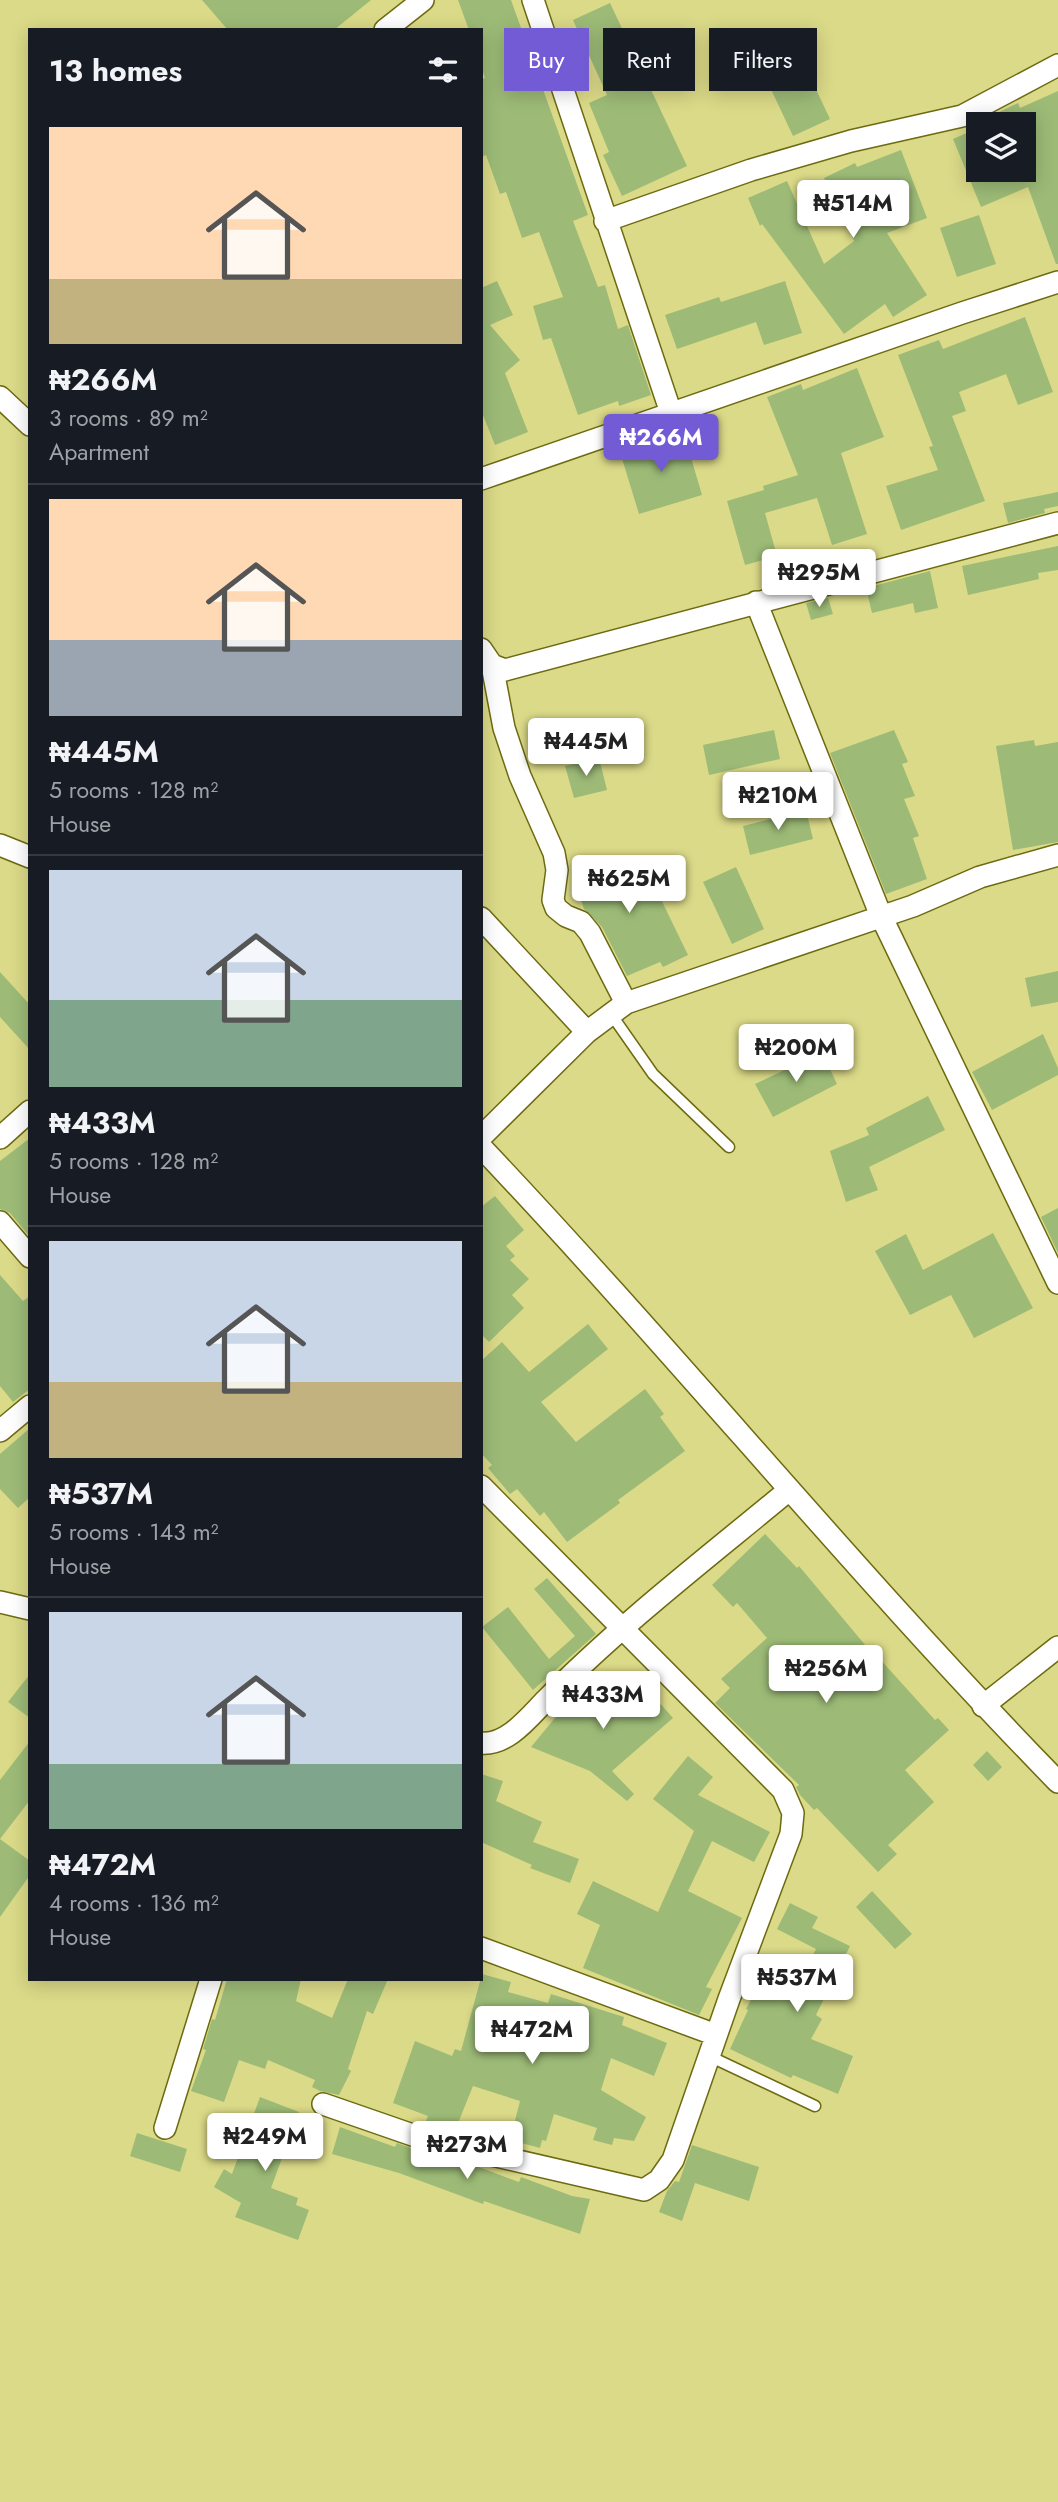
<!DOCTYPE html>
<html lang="en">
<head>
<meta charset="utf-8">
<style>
  body { margin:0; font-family:Jost,sans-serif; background:#242831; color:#f1f3f6; height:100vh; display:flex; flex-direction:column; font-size:26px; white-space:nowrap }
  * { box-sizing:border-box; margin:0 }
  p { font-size:23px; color:#9ea1a6 }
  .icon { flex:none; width:38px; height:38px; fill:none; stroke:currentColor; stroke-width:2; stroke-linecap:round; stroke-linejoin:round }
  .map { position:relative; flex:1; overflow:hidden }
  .side { position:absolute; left:28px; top:28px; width:455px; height:1953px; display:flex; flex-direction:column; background:#171b24; border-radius:0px; box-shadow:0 4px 18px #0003 }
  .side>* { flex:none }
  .hud { position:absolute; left:504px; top:28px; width:448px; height:63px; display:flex; gap:14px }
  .controls { position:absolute; left:966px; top:112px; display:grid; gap:14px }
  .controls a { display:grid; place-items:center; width:70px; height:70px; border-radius:0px; background:#171b24; box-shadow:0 4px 18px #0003; font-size:35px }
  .price { position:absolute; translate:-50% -60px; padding:0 16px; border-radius:7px; background:#fff; color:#222; font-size:23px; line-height:46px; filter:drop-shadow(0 2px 4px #0008) }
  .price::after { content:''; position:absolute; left:50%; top:42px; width:21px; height:16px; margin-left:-10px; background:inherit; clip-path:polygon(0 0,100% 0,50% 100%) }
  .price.selected { background:#735bd5; color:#fff }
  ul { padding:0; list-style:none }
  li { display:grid; align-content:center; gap:14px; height:371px; padding:0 21px }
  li+li { border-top:2px solid #363941 }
  li span { display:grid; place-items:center; height:217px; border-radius:0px; color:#555 }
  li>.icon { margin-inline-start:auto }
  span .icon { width:126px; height:126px; fill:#fffc; stroke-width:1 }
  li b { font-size:30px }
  h2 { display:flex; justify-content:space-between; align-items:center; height:84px; padding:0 21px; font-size:30px }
  .pill { padding:0 24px; border-radius:0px; background:#171b24; box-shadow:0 4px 18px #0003; font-size:24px; line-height:63px }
  .pill.selected { background:#735bd5; color:#fff }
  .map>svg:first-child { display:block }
  .building { fill:#9dbb77 }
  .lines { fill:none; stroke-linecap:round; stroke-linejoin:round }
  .lane-casing { stroke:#6d6a10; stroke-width:13 }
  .street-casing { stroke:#6d6a10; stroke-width:24 }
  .lane { stroke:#fff; stroke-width:10 }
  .street { stroke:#fff; stroke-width:21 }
</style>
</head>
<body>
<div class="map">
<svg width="1058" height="2502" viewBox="0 0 1058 2502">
  <rect width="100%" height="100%" fill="#dbda88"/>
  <path class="building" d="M202 0H371L334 30H228Z
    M458 0H511L588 215 573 221 598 287 605 285 618 329 628 325 651 395 619 406 618 401 578 415 551 338 543 340 533 306 563 297 539 232 522 238 506 192 500 194 486 155 481 157V79L485 78 481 66V30H469Z
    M610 3 687 166 622 196 603 155 609 152 589 103 607 95 573 20Z
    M798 51 830 119 793 136 761 68Z
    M1058 91V264H1056L1028 187 981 207 953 139 978 128V170H1024V124H974L1018 103 1020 108Z
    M901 150 927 218 887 233 927 295 893 317 885 304 844 334 762 224 760 226 748 198 787 181 824 264 854 241 824 178 855 163 857 167Z
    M979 215 996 264 957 277 940 228Z
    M497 281 513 315 490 325 520 360 505 373 528 432 495 445 481 410V288Z
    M785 281 802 333 764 345 756 322 677 349 665 315 719 297 721 302Z
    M1025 317 1053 392 1018 405 1006 374 959 392 966 411 952 416 985 501 901 530 886 486 938 470 929 447 933 446 898 355 939 340 943 349Z
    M857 368 884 437 841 453 867 534 832 545 817 498 765 513 777 556 745 565 727 501 764 490 763 486 798 475 767 397 801 384 803 390Z
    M684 434 702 495 639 514 620 452Z
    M1058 492V506L1044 509 1045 513 1008 523 1003 503Z
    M1058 546V570L1038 573 1039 579 968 595 962 566Z
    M930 571 938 608 915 613 913 603 872 613 866 588Z
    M828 598 833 614 811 620 806 603Z
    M774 730 780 759 709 775 703 745Z
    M894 730 908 762 902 764 915 796 904 799 919 836 913 838 927 879 886 894 830 753Z
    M1034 740 1035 746 1058 742V842L1013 850 996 746Z
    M599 758 607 790 574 798 565 766Z
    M806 810 813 839 750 855 743 826Z
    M636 856 648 893 656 889 688 955 663 967 660 962 627 976 602 927 584 909 572 871Z
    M736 867 764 929 732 944 703 882Z
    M1058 971V1002L1031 1007 1025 978Z
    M0 972 30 1005V1050L0 1017Z
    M1043 1034 1058 1068V1075L992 1110 972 1072Z
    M822 1052 837 1084 773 1117 755 1084Z
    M928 1096 945 1130 869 1167 878 1190 846 1202 830 1151 869 1135 866 1128Z
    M30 1138V1237L10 1213 0 1209V1161Z
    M495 1196 524 1230 506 1246 515 1256 510 1260 529 1279 512 1295 524 1308 489 1342 481 1334V1207Z
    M1058 1208V1253L1041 1217Z
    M993 1233 1033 1308 974 1338 951 1295 910 1315 875 1251 906 1234 923 1270Z
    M0 1275 23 1301 30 1296V1389L13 1402 0 1386Z
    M588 1324 608 1349 541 1402 576 1442 645 1389 664 1414 660 1417 685 1451 618 1500 620 1503 567 1542 544 1512 540 1516 517 1489 510 1494 488 1468 492 1465 481 1453V1361L502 1342 529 1372Z
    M30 1428V1497L18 1508 0 1489V1454Z
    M765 1534 797 1568 799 1566 876 1658 878 1657 935 1720 938 1718 949 1730 905 1770 934 1802 888 1845 897 1854 878 1872 817 1808 814 1810 800 1795 796 1787 799 1785 715 1703 730 1688 721 1679 767 1638 737 1603 733 1607 712 1585Z
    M547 1578 596 1634 533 1690 482 1627 508 1607 549 1659 575 1636 534 1589Z
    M30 1674V1718L8 1702Z
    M601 1674 631 1707 649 1691 673 1718 612 1771 634 1794 627 1801 590 1771 531 1747 564 1707Z
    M30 1741V1800L0 1839V1780Z
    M987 1751 1002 1767 988 1781 973 1765Z
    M688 1756 713 1777 698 1795 770 1832 754 1862 712 1841 688 1891 742 1918 706 1987 712 1989 699 2015 583 1968 600 1925 577 1914 593 1881 658 1912 694 1831 653 1799Z
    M481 1774 503 1781 496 1801 542 1822 533 1842 579 1859 570 1883 530 1868 532 1865 481 1842Z
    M0 1839 30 1861V1875L0 1917Z
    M872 1891 912 1934 895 1949 856 1907Z
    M790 1903 818 1917 812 1928 850 1946 816 2015 822 2019 811 2039 853 2056 838 2094 793 2075 791 2078 730 2049 748 2010 746 2009 760 1983 790 2000 816 1949 777 1929Z
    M482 1974 511 1982 508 1992 548 2003 551 1994 624 2017 622 2025 667 2043 654 2076 611 2058 601 2090 646 2117 634 2141 614 2138 612 2145 593 2140 597 2128 554 2114 546 2141 542 2140 540 2148 510 2140 520 2101 473 2086 454 2133 424 2125 428 2116 393 2103 415 2041 452 2056 455 2049 461 2051Z
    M227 1979H301L296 2001 332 2018 348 1979H388L373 2014 367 2011 348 2069 351 2071 339 2095 320 2091 312 2087 315 2080 268 2060 265 2069 239 2060 224 2102 191 2091 206 2050 203 2049 212 2019 215 2020Z
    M260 2097 299 2112 271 2188 298 2198 296 2205 309 2210 298 2240 235 2217 241 2203 214 2187 224 2169 232 2174Z
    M340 2127 395 2147 397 2143 424 2153 468 2163 519 2182 521 2177 572 2196 590 2199 580 2234 484 2201 483 2204 399 2173 332 2154Z
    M137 2133 187 2149 180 2172 130 2156Z
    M692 2145 759 2167 749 2201 695 2183 682 2221 659 2212 667 2191 675 2181 679 2182Z"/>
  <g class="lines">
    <defs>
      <path id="lane" d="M611 1014 653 1074 729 1147
        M709 2056 815 2106"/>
      <path id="street" d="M533 0 671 413
        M385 30 423 0
        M605 221 751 170 851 141 962 116 1058 65
        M0 397 30 425
        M481 479 962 313 1058 282
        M756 602 881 916 1058 1283
        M481 649 492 665 504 728 520 776 554 853 557 870 553 900 556 908 566 916 581 922 590 933 626 1003
        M492 665 505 670 1058 523
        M0 845 30 857
        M481 918 587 1032
        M481 1137 587 1032 626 1003 913 906 980 877 1058 855
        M0 1138 30 1111
        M481 1147C678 1355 858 1577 1058 1782
        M0 1222 30 1257
        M0 1431 30 1406
        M0 1602 30 1609
        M983 1706 1058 1647
        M481 1743C507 1746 529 1717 546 1700 621 1624 707 1558 789 1490
        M481 1948 716 2035
        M323 2104 427 2140 644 2190 659 2180 673 2160 729 1999 791 1834 793 1813 783 1790 481 1486
        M165 2128 211 1979"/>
    </defs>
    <use href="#lane" class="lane-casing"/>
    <use href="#street" class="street-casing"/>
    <use href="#lane" class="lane"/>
    <use href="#street" class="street"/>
  </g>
</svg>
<div class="controls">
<a><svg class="icon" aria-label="layers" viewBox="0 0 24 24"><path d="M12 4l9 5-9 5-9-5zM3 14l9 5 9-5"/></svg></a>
</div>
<b class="price" style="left:853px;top:240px">₦514M</b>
<b class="price selected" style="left:661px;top:474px">₦266M</b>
<b class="price" style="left:819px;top:609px">₦295M</b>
<b class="price" style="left:586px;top:778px">₦445M</b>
<b class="price" style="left:778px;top:832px">₦210M</b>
<b class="price" style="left:629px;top:915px">₦625M</b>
<b class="price" style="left:796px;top:1084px">₦200M</b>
<b class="price" style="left:826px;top:1705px">₦256M</b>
<b class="price" style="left:603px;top:1731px">₦433M</b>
<b class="price" style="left:797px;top:2014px">₦537M</b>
<b class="price" style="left:532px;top:2066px">₦472M</b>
<b class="price" style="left:265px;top:2173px">₦249M</b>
<b class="price" style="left:467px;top:2181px">₦273M</b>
<div class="hud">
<a class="pill selected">Buy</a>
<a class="pill">Rent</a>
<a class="pill">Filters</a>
</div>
<section class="side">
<h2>13 homes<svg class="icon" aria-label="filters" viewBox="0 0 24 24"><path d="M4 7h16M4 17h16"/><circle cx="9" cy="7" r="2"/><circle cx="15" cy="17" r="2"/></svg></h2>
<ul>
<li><span style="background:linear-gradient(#ffd9b3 70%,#c2b280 0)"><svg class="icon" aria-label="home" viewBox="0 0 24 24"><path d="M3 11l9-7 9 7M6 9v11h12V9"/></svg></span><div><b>₦266M</b><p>3 rooms · 89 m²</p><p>Apartment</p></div></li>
<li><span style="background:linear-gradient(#ffd9b3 65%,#9aa5b1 0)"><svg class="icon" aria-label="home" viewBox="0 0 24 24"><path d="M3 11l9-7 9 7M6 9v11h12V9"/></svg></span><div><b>₦445M</b><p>5 rooms · 128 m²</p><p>House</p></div></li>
<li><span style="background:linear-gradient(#c9d6e8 60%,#7fa58c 0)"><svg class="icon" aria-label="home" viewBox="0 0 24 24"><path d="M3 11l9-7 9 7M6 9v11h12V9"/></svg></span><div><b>₦433M</b><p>5 rooms · 128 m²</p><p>House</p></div></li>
<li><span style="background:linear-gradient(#c9d6e8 65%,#c2b280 0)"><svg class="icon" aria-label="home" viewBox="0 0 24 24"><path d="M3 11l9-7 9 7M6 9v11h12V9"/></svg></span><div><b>₦537M</b><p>5 rooms · 143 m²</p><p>House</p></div></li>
<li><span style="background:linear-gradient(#c9d6e8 70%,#7fa58c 0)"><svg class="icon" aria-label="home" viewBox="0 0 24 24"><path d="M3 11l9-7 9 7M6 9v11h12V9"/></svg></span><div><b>₦472M</b><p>4 rooms · 136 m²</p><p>House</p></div></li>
</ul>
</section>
</div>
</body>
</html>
